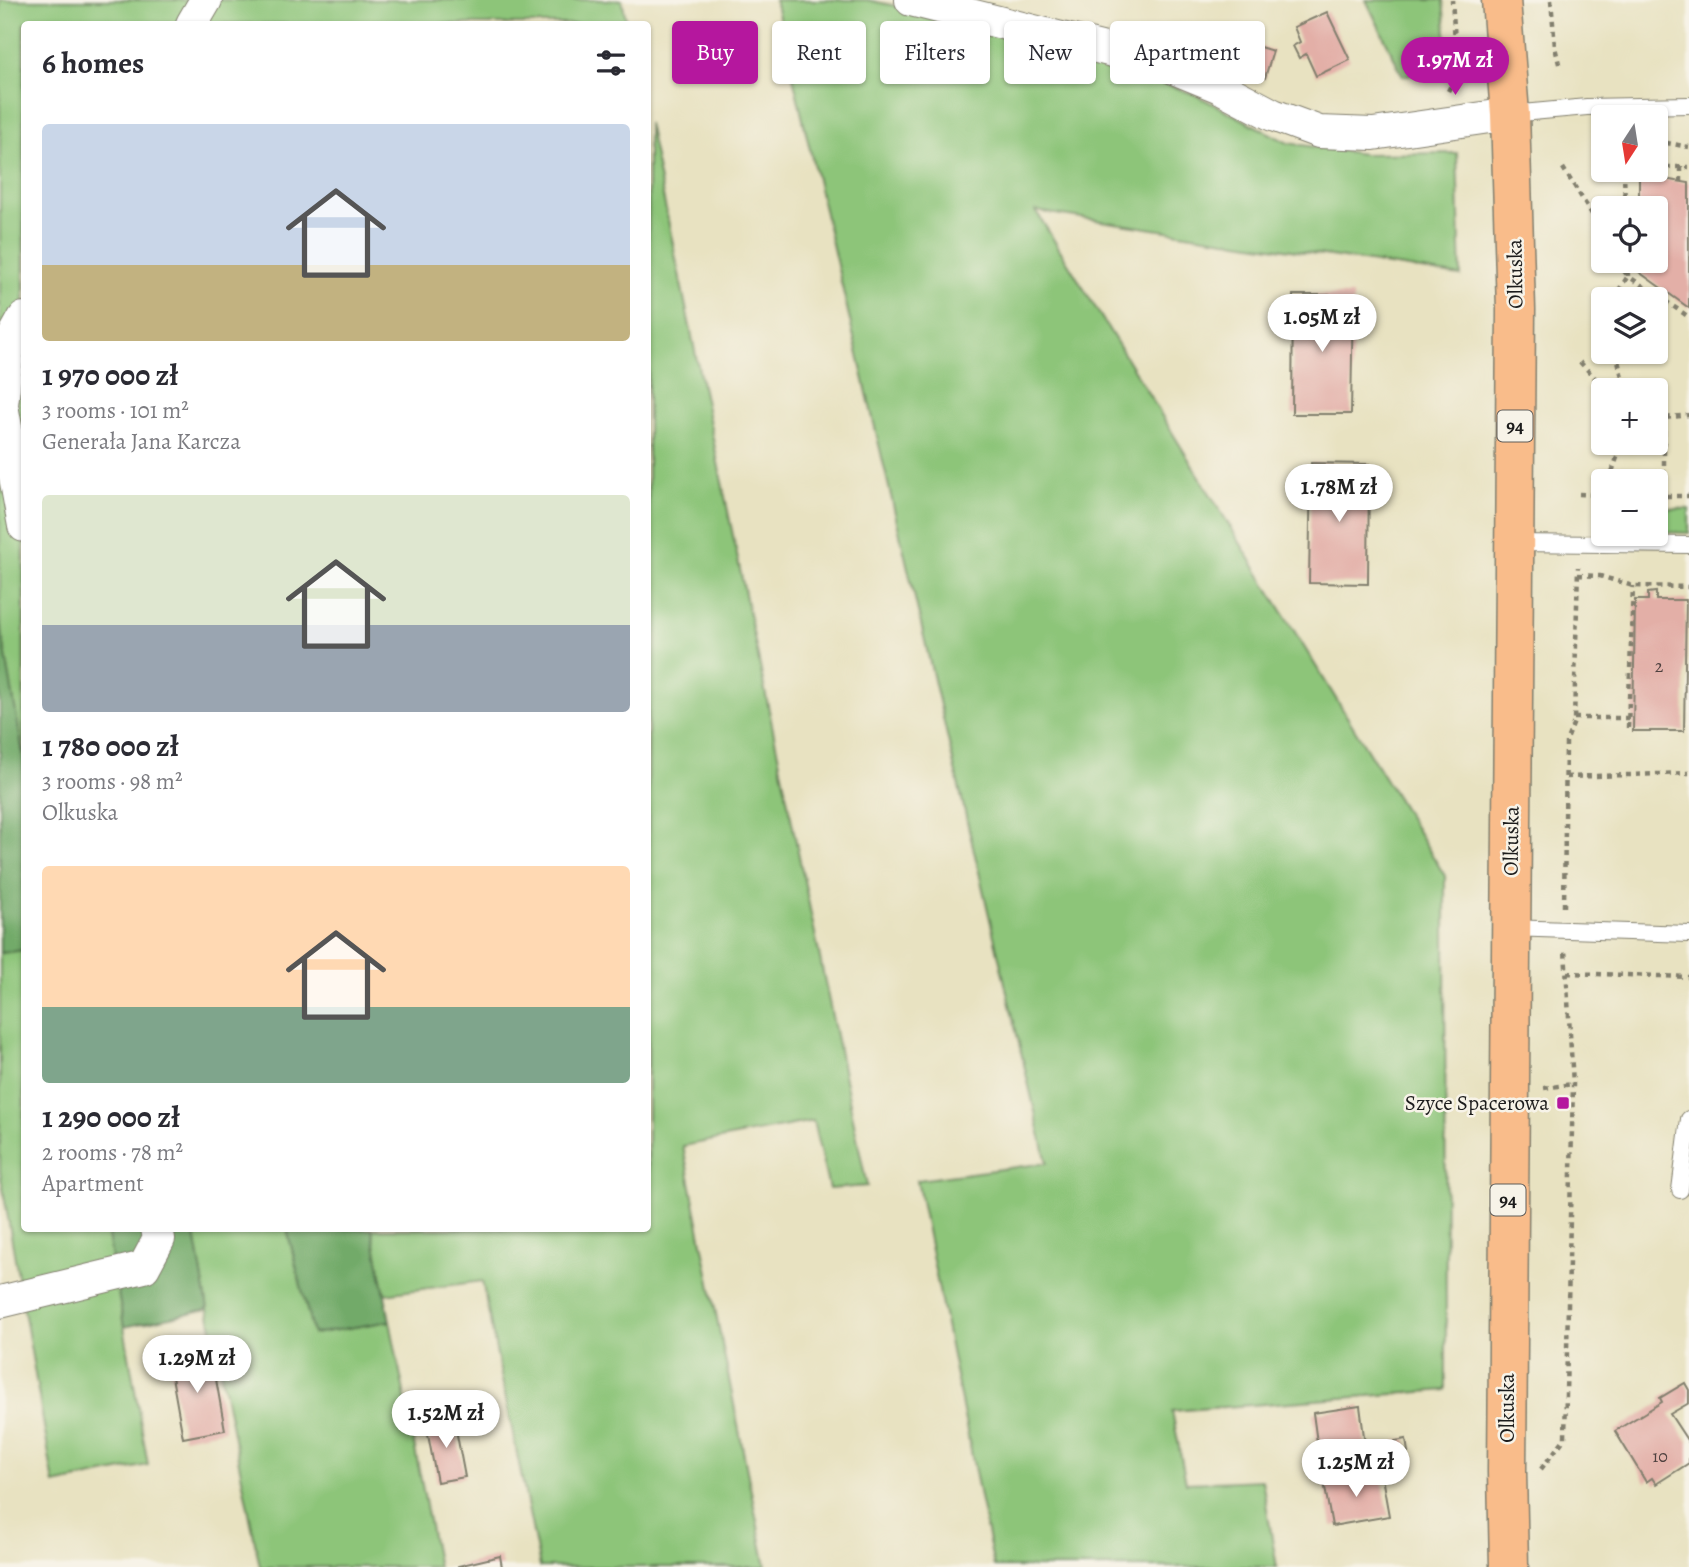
<!DOCTYPE html>
<html lang="en">
<head>
<meta charset="utf-8">
<style>
  body { margin:0; font-family:Alegreya,serif; background:#f7f7f7; color:#2b2b33; height:100vh; display:flex; flex-direction:column; font-size:26px; white-space:nowrap }
  * { box-sizing:border-box; margin:0 }
  p { font-size:23px; color:#7c7c81 }
  .icon { flex:none; width:38px; height:38px; fill:none; stroke:currentColor; stroke-width:2; stroke-linecap:round; stroke-linejoin:round }
  .map { position:relative; flex:1; overflow:hidden }
  .sheet { position:absolute; left:21px; top:21px; width:630px; height:1211px; display:flex; flex-direction:column; background:#fff; border-radius:7px; box-shadow:0 2px 5px #0004 }
  .sheet>* { flex:none }
  .top-card { position:absolute; left:672px; top:21px; width:665px; height:63px; display:flex; gap:14px }
  .needle { width:46px; rotate:192deg }
  .buttons { position:absolute; left:1591px; top:105px; display:grid; gap:14px }
  .buttons a { display:grid; place-items:center; width:77px; height:77px; border-radius:7px; background:#fff; box-shadow:0 2px 5px #0004; font-size:35px }
  .price { position:absolute; translate:-50% -60px; padding:0 16px; border-radius:24px; background:#fff; color:#222; font-size:23px; line-height:46px; filter:drop-shadow(0 2px 4px #0008) }
  .price::after { content:''; position:absolute; left:50%; top:42px; width:21px; height:16px; margin-left:-10px; background:inherit; clip-path:polygon(0 0,100% 0,50% 100%) }
  .price.on { background:#b5179e; color:#fff }
  ul { padding:0; list-style:none }
  li { display:grid; align-content:center; gap:14px; height:371px; padding:0 21px }
  li span { display:grid; place-items:center; height:217px; border-radius:7px; color:#555 }
  li>.icon { margin-inline-start:auto }
  span .icon { width:126px; height:126px; fill:#fffc; stroke-width:1 }
  li b { font-size:30px }
  h2 { display:flex; justify-content:space-between; align-items:center; height:84px; padding:0 21px; font-size:30px }
  .chip { padding:0 24px; border-radius:7px; background:#fff; box-shadow:0 2px 5px #0004; font-size:24px; line-height:63px }
  .chip.on { background:#b5179e; color:#fff }
  .map>svg:first-child { display:block }
  .green { fill:#8dc579; stroke:#54704a; stroke-width:2 }
  .forest { fill:#72aa69; stroke:#476342; stroke-width:2 }
  .building { fill:#e3afa7 }
  .lines { fill:none; stroke-linecap:round; stroke-linejoin:round }
  .lane-casing { stroke:#827f6e; stroke-width:18 }
  .street-casing { stroke:#827f6e; stroke-width:34 }
  .primary-casing { stroke:#827f6e; stroke-width:41 }
  .path { stroke:#827f6e; stroke-width:4.5; stroke-dasharray:5 5; stroke-linecap:butt }
  .lane { stroke:#fff; stroke-width:16 }
  .street { stroke:#fff; stroke-width:32 }
  .primary { stroke:#f9bc8a; stroke-width:38 }
  .poi-dot { fill:#b5179e; stroke:#f7f3e8; stroke-width:2.5 }
  .labels { text-anchor:middle; dominant-baseline:central; stroke-width:5; stroke-linejoin:round; paint-order:stroke }
  .number-label { font-size:18px; fill:#4e413f }
  .shield { fill:#f7f3e8; stroke:#5e5c59; stroke-width:2 }
  .shield-label { font-size:19px; font-weight:bold; fill:#1c1c1c }
  .street-label { font-size:21px; fill:#1c1c1c; stroke:#f7f3e8 }
  .poi-label { font-size:21px; fill:#1c1c1c; stroke:#f7f3e8; text-anchor:end }
</style>
</head>
<body>
<div class="map">
<svg width="1689" height="1567" viewBox="0 0 1689 1567">
  <rect width="100%" height="100%" fill="#f7f3e8"/>
  <filter id="ink" filterUnits="userSpaceOnUse"><feTurbulence type="fractalNoise" baseFrequency=".0143" numOctaves="2"/><feDisplacementMap in="SourceGraphic" scale="14" xChannelSelector="R" yChannelSelector="G"/><feConvolveMatrix kernelMatrix="1 2 1 2 8 2 1 2 1" color-interpolation-filters="sRGB"/></filter>
  <filter id="wash" filterUnits="userSpaceOnUse"><feTurbulence type="fractalNoise" baseFrequency=".00686" numOctaves="4" result="noise"/><feDisplacementMap in="SourceGraphic" scale="28" xChannelSelector="R" yChannelSelector="G"/><feGaussianBlur stdDeviation="1.57" result="paint"/><feColorMatrix in="noise" values="0 0 0 0 0 0 0 0 0 0 0 0 0 0 0 0 0 1.4 0 .05"/><feComposite in="paint" operator="in"/></filter>
  <g filter="url(#wash)">
    <rect width="100%" height="100%" fill="#e8e2c1"/>
    <path class="green" d="M0 0H622L627 24H24V759L0 621Z
      M775 0H867L931 13 1083 55 1196 95 1288 143 1363 154 1457 153 1461 276 1036 211 1445 876 1446 1390 1172 1411 1186 1483 1262 1480 1277 1567H994L917 1180 1047 1163Z
      M1366 0H1443L1449 65 1403 76Z
      M648 123 867 1186 829 1189 813 1121 683 1146 766 1567H540L482 1281 385 1294 372 1229 648 1228Z
      M1656 508 1689 509V533L1656 532Z
      M24 950V1228L107 1229 148 1465 54 1484 0 1172V953Z
      M243 1229H287L313 1334 390 1321 438 1567H260L208 1309 195 1235Z"/>
    <path class="forest" d="M0 621 24 759V950L0 953Z
      M107 1229H243L195 1235 208 1309 124 1327Z
      M287 1229H372L390 1321 313 1334Z"/>
    <g id="blocks">
      <path class="building" d="M1327 12 1350 60 1316 76 1306 54 1299 58 1293 46 1300 42 1294 27Z
        M1209 35 1222 38 1223 36 1273 51 1265 78 1202 59Z
        M1639 175 1689 183V308L1639 272V261H1656V208H1639Z
        M1293 295H1353L1351 414H1292Z
        M1311 463 1369 464 1368 584 1309 583Z
        M1656 592V600H1686L1684 731H1633L1635 600H1648V593Z
        M211 1351 225 1430 183 1438 169 1360Z
        M1685 1383 1689 1390V1403L1670 1414 1689 1443V1463L1656 1484 1652 1478 1646 1482 1615 1431 1662 1402 1660 1398Z
        M1360 1406 1365 1444 1318 1450 1313 1413Z
        M454 1419 465 1477 437 1482 426 1424Z
        M1406 1439 1408 1452 1396 1453 1395 1441Z
        M1381 1472 1389 1516 1332 1526 1324 1482Z
        M500 1556 502 1567H458V1566Z"/>
    </g>
  </g>
  <g filter="url(#ink)">
    <use href="#blocks" fill-opacity="0" stroke="#827f6e" stroke-width="2"/>
    <g class="lines">
      <defs>
        <path id="lane" d="M1510 114 1587 107 1689 105
          M1514 543 1689 545
          M1510 928 1689 934
          M1680 1190 1689 1119"/>
        <path id="street" d="M911 0 1164 64 1220 87 1273 115 1319 132 1373 134 1510 114
          M192 24 206 0
          M24 318 9 345 2 405 24 526
          M0 1302 144 1267 159 1239 157 1228"/>
        <path id="primary" d="M1501 0 1510 114 1516 309 1507 1472 1509 1567"/>
      </defs>
      <use href="#lane" class="lane-casing"/>
      <use href="#street" class="street-casing"/>
      <use href="#primary" class="primary-casing"/>
      <path class="path" d="M1551 0 1555 47 1560 68
        M1448 91 1455 78 1457 67 1452 0
        M1656 141 1689 147
        M1656 167H1689
        M1563 168 1592 214 1603 240
        M1624 170 1625 208
        M1681 182V167
        M1627 261 1628 276 1689 317
        M1613 299 1628 276 1616 261
        M1616 352 1625 390
        M1580 362 1606 390
        M1656 419 1689 415
        M1664 420V496
        M1609 481 1622 443
        M1579 494 1603 495
        M1656 496H1689
        M1578 575 1600 576 1633 586 1689 587
        M1574 718H1629
        M1628 728 1633 586
        M1566 777 1689 773
        M1564 907 1566 742 1574 722 1578 567
        M1567 973 1689 977
        M1544 1088 1573 1084
        M1541 1469 1565 1438 1573 1084 1565 950"/>
      <use href="#lane" class="lane"/>
      <use href="#street" class="street"/>
      <use href="#primary" class="primary"/>
    </g>
  </g>
  <rect class="poi-dot" x="1556" y="1096" width="14" height="14" rx="3.5"/>
  <g class="labels">
    <g class="number-label">
      <text x="1659" y="666">2</text>
      <text x="1660" y="1456">10</text>
    </g>
    <g class="shield">
      <rect x="1497.5" y="410.5" width="35" height="31" rx="5"/>
      <rect x="1490.5" y="1184.5" width="35" height="31" rx="5"/>
    </g>
    <g class="shield-label">
      <text x="1515" y="426">94</text>
      <text x="1508" y="1200">94</text>
    </g>
    <g class="street-label">
      <text transform="translate(1515 274) rotate(-91)">Olkuska</text>
      <text transform="translate(1511 841) rotate(-89)">Olkuska</text>
      <text transform="translate(1507 1408) rotate(-90)">Olkuska</text>
    </g>
    <g class="poi-label">
      <text x="1549" y="1103">Szyce Spacerowa</text>
    </g>
  </g>
</svg>
<div class="buttons">
<a><svg class="needle" viewBox="-14 -14 28 28"><path d="M0-13l5 13h-10z" fill="#e53935"/><path d="M0 13l5-13h-10z" fill="#7c7c81"/></svg></a>
<a><svg class="icon" aria-label="locate" viewBox="0 0 24 24"><circle cx="12" cy="12" r="6"/><path d="M12 2v4M12 18v4M2 12h4M18 12h4"/></svg></a>
<a><svg class="icon" aria-label="layers" viewBox="0 0 24 24"><path d="M12 4l9 5-9 5-9-5zM3 14l9 5 9-5"/></svg></a>
<a>+</a>
<a>−</a>
</div>
<b class="price on" style="left:1455px;top:97px">1.97M zł</b>
<b class="price" style="left:1322px;top:354px">1.05M zł</b>
<b class="price" style="left:1339px;top:524px">1.78M zł</b>
<b class="price" style="left:197px;top:1395px">1.29M zł</b>
<b class="price" style="left:446px;top:1450px">1.52M zł</b>
<b class="price" style="left:1356px;top:1499px">1.25M zł</b>
<div class="top-card">
<a class="chip on">Buy</a>
<a class="chip">Rent</a>
<a class="chip">Filters</a>
<a class="chip">New</a>
<a class="chip">Apartment</a>
</div>
<section class="sheet">
<h2>6 homes<svg class="icon" aria-label="filters" viewBox="0 0 24 24"><path d="M4 7h16M4 17h16"/><circle cx="9" cy="7" r="2"/><circle cx="15" cy="17" r="2"/></svg></h2>
<ul>
<li><span style="background:linear-gradient(#c9d6e8 65%,#c2b280 0)"><svg class="icon" aria-label="home" viewBox="0 0 24 24"><path d="M3 11l9-7 9 7M6 9v11h12V9"/></svg></span><div><b>1 970 000 zł</b><p>3 rooms · 101 m²</p><p>Generała Jana Karcza</p></div></li>
<li><span style="background:linear-gradient(#dfe7d0 60%,#9aa5b1 0)"><svg class="icon" aria-label="home" viewBox="0 0 24 24"><path d="M3 11l9-7 9 7M6 9v11h12V9"/></svg></span><div><b>1 780 000 zł</b><p>3 rooms · 98 m²</p><p>Olkuska</p></div></li>
<li><span style="background:linear-gradient(#ffd9b3 65%,#7fa58c 0)"><svg class="icon" aria-label="home" viewBox="0 0 24 24"><path d="M3 11l9-7 9 7M6 9v11h12V9"/></svg></span><div><b>1 290 000 zł</b><p>2 rooms · 78 m²</p><p>Apartment</p></div></li>
</ul>
</section>
</div>
</body>
</html>
